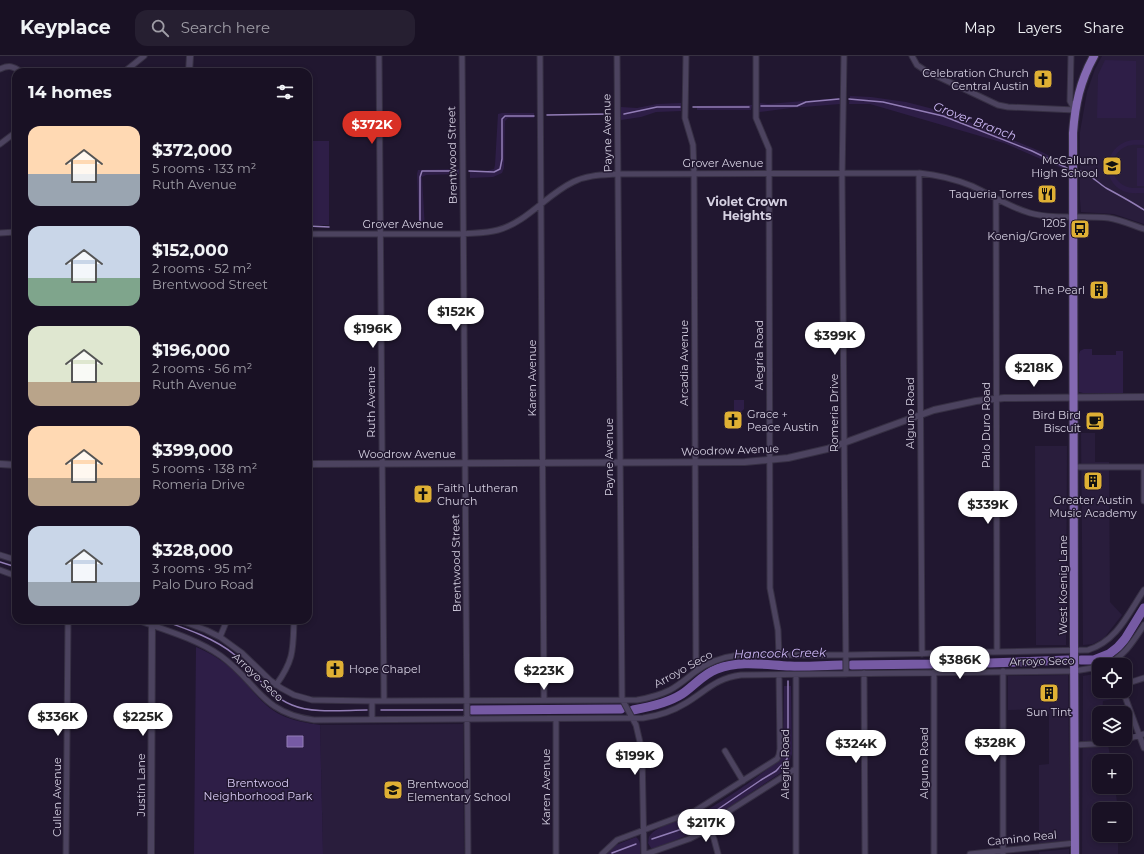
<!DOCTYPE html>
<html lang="en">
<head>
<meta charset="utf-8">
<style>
  body { margin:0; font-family:Montserrat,sans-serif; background:#261f31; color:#f1f3f6; height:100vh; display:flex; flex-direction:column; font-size:15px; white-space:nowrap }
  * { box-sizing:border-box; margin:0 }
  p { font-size:13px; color:#9f9da6 }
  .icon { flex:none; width:22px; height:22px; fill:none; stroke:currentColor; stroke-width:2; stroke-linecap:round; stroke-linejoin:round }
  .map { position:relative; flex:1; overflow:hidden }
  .drawer { position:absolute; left:12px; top:12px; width:300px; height:556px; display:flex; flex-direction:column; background:#191124; border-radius:12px; box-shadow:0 2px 6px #0003,0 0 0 1px #373141 }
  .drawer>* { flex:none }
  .controls { position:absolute; left:1092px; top:602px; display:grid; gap:8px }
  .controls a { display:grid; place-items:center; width:40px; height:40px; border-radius:8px; background:#191124; box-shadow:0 2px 6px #0003,0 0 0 1px #373141; font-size:20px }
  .price { position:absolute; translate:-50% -34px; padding:0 9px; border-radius:14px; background:#fff; color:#222; font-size:13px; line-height:26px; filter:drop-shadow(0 1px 2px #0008) }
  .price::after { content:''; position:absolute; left:50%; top:24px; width:12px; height:9px; margin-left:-6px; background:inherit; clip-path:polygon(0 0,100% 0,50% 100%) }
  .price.current { background:#d93025; color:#fff }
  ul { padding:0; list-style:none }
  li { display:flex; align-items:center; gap:12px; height:100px; padding:0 16px }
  li span { display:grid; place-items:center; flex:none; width:112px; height:80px; border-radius:12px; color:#555 }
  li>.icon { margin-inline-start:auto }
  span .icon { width:48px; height:48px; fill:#fffc; stroke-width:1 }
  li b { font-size:17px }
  h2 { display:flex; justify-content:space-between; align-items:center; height:48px; padding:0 16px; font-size:17px }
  header { display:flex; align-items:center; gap:24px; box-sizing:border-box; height:56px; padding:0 20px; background:#191124; border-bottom:1px solid #373141 }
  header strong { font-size:19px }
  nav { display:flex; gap:22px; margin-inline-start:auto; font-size:14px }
  .search { width:280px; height:36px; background:#261f31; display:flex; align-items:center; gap:10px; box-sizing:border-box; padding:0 14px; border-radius:12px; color:#9f9da6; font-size:15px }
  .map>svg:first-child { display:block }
  .built { fill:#291d3c }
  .green { fill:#2e1e47 }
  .water { fill:#765aa4; stroke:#927db6 }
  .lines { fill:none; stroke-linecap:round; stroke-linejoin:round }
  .stream { stroke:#927db6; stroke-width:1.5 }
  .river { stroke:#765aa4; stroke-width:9 }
  .minor-casing { stroke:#373044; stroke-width:7 }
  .tertiary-casing { stroke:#373044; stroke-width:8 }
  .primary-casing { stroke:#373044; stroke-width:10 }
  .minor { stroke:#4c435f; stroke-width:5 }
  .tertiary { stroke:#4c435f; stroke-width:6 }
  .primary { stroke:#8469b2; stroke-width:8 }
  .labels { text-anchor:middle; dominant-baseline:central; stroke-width:3; stroke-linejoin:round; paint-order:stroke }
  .poi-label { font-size:11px; fill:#d5d0e1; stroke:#211730; text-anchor:end }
  .street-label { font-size:11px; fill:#d5d0e1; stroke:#211730 }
  .park-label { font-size:11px; fill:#dccef8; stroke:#211730 }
  .water-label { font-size:12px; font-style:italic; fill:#cdb8f6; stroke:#211730 }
  .neighbourhood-label { font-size:12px; font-weight:bold; fill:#d5d0e1; stroke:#211730 }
</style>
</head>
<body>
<header>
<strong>Keyplace</strong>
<div class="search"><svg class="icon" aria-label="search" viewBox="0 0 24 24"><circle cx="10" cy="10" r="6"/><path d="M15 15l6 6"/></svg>Search here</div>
<nav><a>Map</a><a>Layers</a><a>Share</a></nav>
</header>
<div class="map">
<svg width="1144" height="798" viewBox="0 0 1144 798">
  <rect width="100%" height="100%" fill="#211730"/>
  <path class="built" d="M1102 0H1144V168L1114 158 1081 156 1080 144V76L1087 36 1095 13Z
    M1081 377H1095V406H1109L1110 546 1122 559 1104 582 1093 588 1083 589Z
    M1035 390H1067L1066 589H1036Z
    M1099 617V635H1115L1118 642 1103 645 1102 657H1099V683H1107L1111 705H1099V731H1115L1118 753H1099V779H1118V798H1082L1083 620Z
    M1068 619 1070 784 1039 788V709L1049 708V658H1039L1038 653 1008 654V620Z
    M463 668 464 798H323L320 669Z
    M1069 793V798H1039V796Z"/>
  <path class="green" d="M1105 4 1136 5V62H1097L1098 19Z
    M850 40 871 41 906 46 945 56 1042 96 1066 109V114L1004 87 870 48H849Z
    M840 42V48L791 52 759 56 760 47 768 48Z
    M681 47V55L656 56 641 61 621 64V51L637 52 657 48Z
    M752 49 751 54H697V50Z
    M502 57H534V62H508L505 65 504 112 502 117 493 121 470 122V114L486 115 494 113 495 109 498 58Z
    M1134 84H1144V89C1138 89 1131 88 1125 91 1110 98 1108 120 1123 129 1129 133 1137 132 1144 132V137C1137 137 1129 138 1123 135 1097 122 1107 86 1134 84Z
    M308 85H329V169H308Z
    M1137 92H1144V130H1137Z
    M459 113V118L426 119 422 121 425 173H419L417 118 418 114Z
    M1084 293H1092V299H1116V295H1123V337H1083L1079 336V298L1080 295Z
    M734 344H744V353L741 356H734Z
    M196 591C210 597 222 604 233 614 249 629 261 649 281 659 293 665 307 667 320 669L323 798H194Z
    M784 630H791L792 698 789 706 785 714 714 761 696 776 655 792H651L648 787C649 785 648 783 649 781 656 768 693 760 707 754 720 747 778 709 783 698Z
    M636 781C642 786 640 792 640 798H607L616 789Z"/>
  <path class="water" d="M287 680H303V691H287Z"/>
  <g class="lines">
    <path class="stream" d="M849 43 883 46 943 60 1032 95 1067 112
      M761 50H797L806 46 839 43
      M693 51H749
      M624 58 657 51H680
      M547 59 610 58
      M469 115 494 116 500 113 502 103V63L505 60H534
      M1080 115C1090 118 1097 126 1106 132 1119 139 1132 146 1144 154
      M420 167V121L422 115H457
      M308 170 329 171
      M0 506 16 511
      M161 564C187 573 214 582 235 599 254 616 269 640 292 649 313 658 344 654 367 654
      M791 613 792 610
      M381 654H463
      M652 783 694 769 705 762 761 724 776 715 787 703 788 694V625
      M612 797 636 788"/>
    <path class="river" d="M1081 604H1094L1109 598 1118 591 1125 583 1144 552
      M852 609 933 608 966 605 989 607 1068 604
      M472 654 621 653
      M633 654C650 651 668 647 682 638 694 630 703 618 717 613 740 604 766 609 790 610 807 611 825 609 842 609"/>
    <defs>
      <path id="minor" d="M379 0 384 645
        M462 0 468 798
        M540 0 544 644
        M617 0 622 643 636 669 642 695 644 798
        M686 0 685 62 693 89 694 117 696 615
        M756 0V62L769 93 770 532 778 574 779 599
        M844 0 842 123 846 618
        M912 0 917 9 926 15 998 49 1008 51 1075 54
        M1071 0 1070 45 1075 54
        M0 13C9 9 13 10 21 16
        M124 16 144 0
        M0 88 16 76
        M919 117 922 598
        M996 143 997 596
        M0 177 16 176
        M308 178H464C475 177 487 177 498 174 527 166 546 139 573 126 587 119 602 119 618 118L919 117C938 119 955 123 972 130 991 139 1009 151 1030 157 1056 164 1083 159 1109 162 1121 164 1132 169 1144 173
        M1074 411H1144
        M1144 411V445
        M0 499 16 504
        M0 514 16 520
        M137 564C165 574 197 583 221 600 258 627 261 657 314 664L643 662C658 660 673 655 686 647 706 635 716 622 741 619L1074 615 1099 611
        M179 564 206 574 220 581 242 597 270 624 281 632 294 639 312 644 372 645 637 644C649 642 660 639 670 634 679 629 687 622 695 616 708 606 723 601 739 599H846L1088 594C1117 585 1128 558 1144 534
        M220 581 227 564
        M1105 609C1124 601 1133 586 1144 569
        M1003 615V798
        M934 616V798
        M864 617 865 798
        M796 619V798
        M1125 628 1144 622
        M276 629C294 604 293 594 294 564
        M1123 635 1144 692
        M372 645V663
        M556 664V798
        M1075 689 1113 687 1144 678
        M725 695 743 725
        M709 771 714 783 718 798
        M66 798 68 564
        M602 798 617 784 695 755 777 703 779 699 780 693 779 619
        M646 798 689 783 699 778 729 755 795 713
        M970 798 1075 787"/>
      <path id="tertiary" d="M189 16 190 0
        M0 408 16 409
        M308 408 745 406 788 402 827 393 934 354 976 345 1004 342 1144 341
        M151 798 152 564"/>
      <path id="primary" d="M1075 798 1074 588 1073 77C1075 49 1080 25 1094 0"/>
    </defs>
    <use href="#minor" class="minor-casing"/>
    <use href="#tertiary" class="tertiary-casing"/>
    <use href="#primary" class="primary-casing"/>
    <use href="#minor" class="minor"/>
    <use href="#tertiary" class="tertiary"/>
    <use href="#primary" class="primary"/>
  </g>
  <defs>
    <symbol id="church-square" viewBox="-11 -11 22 22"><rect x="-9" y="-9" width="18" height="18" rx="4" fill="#dfb034" stroke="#211730"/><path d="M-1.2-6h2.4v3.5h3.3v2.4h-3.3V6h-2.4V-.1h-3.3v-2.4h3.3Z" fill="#111"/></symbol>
    <symbol id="school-square" viewBox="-11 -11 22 22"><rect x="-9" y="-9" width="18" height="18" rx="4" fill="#dfb034" stroke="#211730"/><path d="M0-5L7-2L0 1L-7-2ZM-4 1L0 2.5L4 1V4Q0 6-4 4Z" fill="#111"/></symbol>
    <symbol id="restaurant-square" viewBox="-11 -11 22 22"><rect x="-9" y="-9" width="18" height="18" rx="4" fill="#dfb034" stroke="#211730"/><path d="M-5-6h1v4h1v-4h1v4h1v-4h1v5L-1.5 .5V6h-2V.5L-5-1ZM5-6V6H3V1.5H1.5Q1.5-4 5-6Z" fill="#111"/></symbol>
    <symbol id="bus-square" viewBox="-11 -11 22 22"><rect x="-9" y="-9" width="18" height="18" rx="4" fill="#dfb034" stroke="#211730"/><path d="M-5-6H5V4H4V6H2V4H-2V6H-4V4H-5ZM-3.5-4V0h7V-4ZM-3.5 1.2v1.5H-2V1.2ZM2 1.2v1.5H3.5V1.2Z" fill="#111"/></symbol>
    <symbol id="building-square" viewBox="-11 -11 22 22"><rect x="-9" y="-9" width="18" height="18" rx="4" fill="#dfb034" stroke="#211730"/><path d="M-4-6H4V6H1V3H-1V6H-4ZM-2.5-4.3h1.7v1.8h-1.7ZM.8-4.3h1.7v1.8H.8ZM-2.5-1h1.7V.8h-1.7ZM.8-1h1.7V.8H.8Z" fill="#111"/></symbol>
    <symbol id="cafe-square" viewBox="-11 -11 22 22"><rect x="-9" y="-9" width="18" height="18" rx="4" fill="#dfb034" stroke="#211730"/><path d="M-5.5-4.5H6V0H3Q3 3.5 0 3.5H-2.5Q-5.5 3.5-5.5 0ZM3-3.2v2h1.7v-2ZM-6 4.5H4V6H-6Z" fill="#111"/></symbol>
  </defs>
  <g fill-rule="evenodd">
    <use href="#church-square" x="1032" y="12" width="22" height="22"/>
    <use href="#school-square" x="1101" y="99" width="22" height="22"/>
    <use href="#restaurant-square" x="1036" y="127" width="22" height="22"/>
    <use href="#bus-square" x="1069" y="162" width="22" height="22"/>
    <use href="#building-square" x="1088" y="223" width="22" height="22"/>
    <use href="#church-square" x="722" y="353" width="22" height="22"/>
    <use href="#cafe-square" x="1084" y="354" width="22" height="22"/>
    <use href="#building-square" x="1082" y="414" width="22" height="22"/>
    <use href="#church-square" x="412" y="427" width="22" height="22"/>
    <use href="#church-square" x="324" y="602" width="22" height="22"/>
    <use href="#building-square" x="1038" y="626" width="22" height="22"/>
    <use href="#school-square" x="382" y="723" width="22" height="22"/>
  </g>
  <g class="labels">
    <g class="poi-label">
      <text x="1029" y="17">Celebration Church<tspan x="1029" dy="13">Central Austin</tspan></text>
      <text x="1098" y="104">McCallum<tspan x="1098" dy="13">High School</tspan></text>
      <text x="1033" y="138">Taqueria Torres</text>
      <text x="1066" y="167">1205<tspan x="1066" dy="13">Koenig/Grover</tspan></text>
      <text x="1085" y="234">The Pearl</text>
      <text x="747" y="358" text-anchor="start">Grace +<tspan x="747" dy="13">Peace Austin</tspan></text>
      <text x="1081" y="359">Bird Bird<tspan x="1081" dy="13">Biscuit</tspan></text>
      <text x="437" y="432" text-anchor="start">Faith Lutheran<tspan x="437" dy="13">Church</tspan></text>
      <text x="1093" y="444" text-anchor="middle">Greater Austin<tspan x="1093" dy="13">Music Academy</tspan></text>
      <text x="349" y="613" text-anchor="start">Hope Chapel</text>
      <text x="1049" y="656" text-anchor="middle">Sun Tint</text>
      <text x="407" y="728" text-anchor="start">Brentwood<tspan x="407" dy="13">Elementary School</tspan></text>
    </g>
    <g class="street-label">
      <text transform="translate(607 77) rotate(-91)">Payne Avenue</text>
      <text transform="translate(452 99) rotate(-91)">Brentwood Street</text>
      <text x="723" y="107">Grover Avenue</text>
      <text x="403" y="168">Grover Avenue</text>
      <text transform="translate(759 299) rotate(-90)">Alegria Road</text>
      <text transform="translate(684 307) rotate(-90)">Arcadia Avenue</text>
      <text transform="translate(532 322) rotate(-90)">Karen Avenue</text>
      <text transform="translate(371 346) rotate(-90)">Ruth Avenue</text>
      <text transform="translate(834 357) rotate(-90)">Romeria Drive</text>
      <text transform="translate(910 357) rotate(-90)">Alguno Road</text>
      <text transform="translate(986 369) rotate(-90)">Palo Duro Road</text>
      <text transform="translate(730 394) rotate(-2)">Woodrow Avenue</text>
      <text x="407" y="398">Woodrow Avenue</text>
      <text transform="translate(609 401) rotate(-90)">Payne Avenue</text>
      <text transform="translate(456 507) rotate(-91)">Brentwood Street</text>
      <text transform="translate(1063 529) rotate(-90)">West Koenig Lane</text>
      <text transform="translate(1042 605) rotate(-1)">Arroyo Seco</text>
      <text transform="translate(683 613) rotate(-29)">Arroyo Seco</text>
      <text transform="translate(258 621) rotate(43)">Arroyo Seco</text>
      <text transform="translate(924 707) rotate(-90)">Alguno Road</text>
      <text transform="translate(785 708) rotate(-90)">Alegria Road</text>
      <text transform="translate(141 729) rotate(-90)">Justin Lane</text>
      <text transform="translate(546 731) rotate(-90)">Karen Avenue</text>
      <text transform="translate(57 741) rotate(-90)">Cullen Avenue</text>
      <text transform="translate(1022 782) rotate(-6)">Camino Real</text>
    </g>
    <g class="park-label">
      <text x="258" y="727">Brentwood<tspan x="258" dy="13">Neighborhood Park</tspan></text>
    </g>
    <g class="water-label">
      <text transform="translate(975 65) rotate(21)">Grover Branch</text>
      <text transform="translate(780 597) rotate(-1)">Hancock Creek</text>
    </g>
    <g class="neighbourhood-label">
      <text x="747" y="145">Violet Crown<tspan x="747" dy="14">Heights</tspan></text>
    </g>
  </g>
</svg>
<div class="controls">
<a><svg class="icon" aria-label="locate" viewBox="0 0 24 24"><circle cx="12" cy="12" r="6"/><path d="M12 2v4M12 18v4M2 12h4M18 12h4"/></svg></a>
<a><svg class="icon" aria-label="layers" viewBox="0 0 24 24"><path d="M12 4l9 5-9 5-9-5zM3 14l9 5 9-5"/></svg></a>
<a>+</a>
<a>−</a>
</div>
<b class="price current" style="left:372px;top:89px">$372K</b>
<b class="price" style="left:456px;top:276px">$152K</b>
<b class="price" style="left:373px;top:293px">$196K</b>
<b class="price" style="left:835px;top:300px">$399K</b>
<b class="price" style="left:1034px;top:332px">$218K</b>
<b class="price" style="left:988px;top:469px">$339K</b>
<b class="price" style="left:960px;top:624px">$386K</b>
<b class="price" style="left:544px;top:635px">$223K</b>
<b class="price" style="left:58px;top:681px">$336K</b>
<b class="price" style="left:143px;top:681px">$225K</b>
<b class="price" style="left:995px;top:707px">$328K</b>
<b class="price" style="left:856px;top:708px">$324K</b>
<b class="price" style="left:635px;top:720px">$199K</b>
<b class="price" style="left:706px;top:787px">$217K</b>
<section class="drawer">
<h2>14 homes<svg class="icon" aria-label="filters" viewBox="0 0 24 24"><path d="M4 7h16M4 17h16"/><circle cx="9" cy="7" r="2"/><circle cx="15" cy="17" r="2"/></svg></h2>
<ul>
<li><span style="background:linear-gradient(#ffd9b3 60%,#9aa5b1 0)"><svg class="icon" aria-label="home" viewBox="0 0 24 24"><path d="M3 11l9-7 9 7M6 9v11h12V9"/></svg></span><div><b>$372,000</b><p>5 rooms · 133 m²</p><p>Ruth Avenue</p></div></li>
<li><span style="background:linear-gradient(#c9d6e8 65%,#7fa58c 0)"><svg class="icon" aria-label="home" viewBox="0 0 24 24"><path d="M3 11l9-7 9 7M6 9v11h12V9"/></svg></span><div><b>$152,000</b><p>2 rooms · 52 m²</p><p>Brentwood Street</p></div></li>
<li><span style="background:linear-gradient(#dfe7d0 70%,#b9a48a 0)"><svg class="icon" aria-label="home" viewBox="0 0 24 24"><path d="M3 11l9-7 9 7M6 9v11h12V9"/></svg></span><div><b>$196,000</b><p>2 rooms · 56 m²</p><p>Ruth Avenue</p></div></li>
<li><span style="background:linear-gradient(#ffd9b3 65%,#b9a48a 0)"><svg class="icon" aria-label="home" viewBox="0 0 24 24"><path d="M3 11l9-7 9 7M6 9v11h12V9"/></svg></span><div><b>$399,000</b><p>5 rooms · 138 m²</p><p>Romeria Drive</p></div></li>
<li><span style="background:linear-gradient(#c9d6e8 70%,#9aa5b1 0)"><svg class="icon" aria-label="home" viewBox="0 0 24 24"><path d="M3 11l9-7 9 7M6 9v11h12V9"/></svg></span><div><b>$328,000</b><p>3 rooms · 95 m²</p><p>Palo Duro Road</p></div></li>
</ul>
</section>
</div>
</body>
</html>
